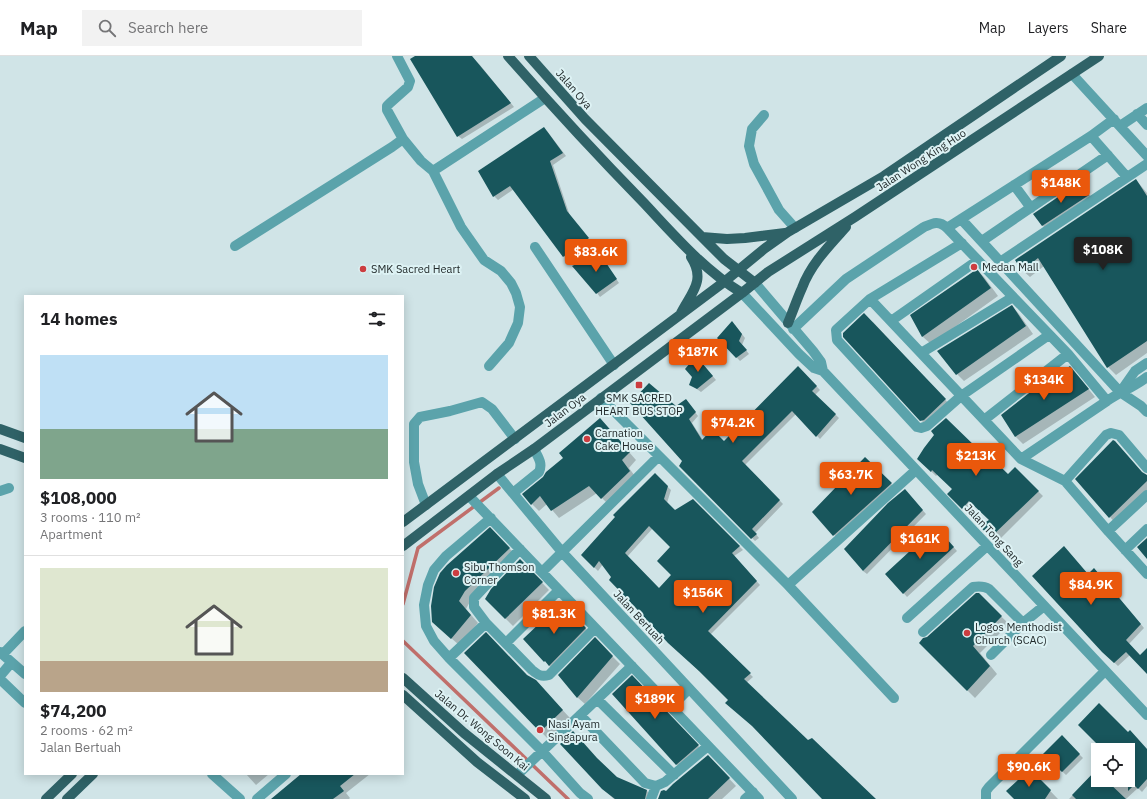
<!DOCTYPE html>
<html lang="en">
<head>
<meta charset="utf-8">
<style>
  body { margin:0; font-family:"IBM Plex Sans",sans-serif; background:#f2f2f2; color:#202124; height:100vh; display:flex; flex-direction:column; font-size:15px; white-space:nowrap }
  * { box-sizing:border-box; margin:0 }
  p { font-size:13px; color:#757577 }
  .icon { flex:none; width:22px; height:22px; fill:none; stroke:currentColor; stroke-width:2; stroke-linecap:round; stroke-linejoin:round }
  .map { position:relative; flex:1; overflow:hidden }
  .details { position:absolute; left:24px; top:239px; width:380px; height:480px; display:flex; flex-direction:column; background:#fff; border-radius:0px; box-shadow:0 2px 10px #0003 }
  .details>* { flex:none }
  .tools { position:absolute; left:1091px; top:687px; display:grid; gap:8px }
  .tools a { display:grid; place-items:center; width:44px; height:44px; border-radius:0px; background:#fff; box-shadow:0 2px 10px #0003; font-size:20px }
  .price { position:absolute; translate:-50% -34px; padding:0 9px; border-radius:4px; background:#ea580c; color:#fff; font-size:13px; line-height:26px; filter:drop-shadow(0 1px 2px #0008) }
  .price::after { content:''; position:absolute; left:50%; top:24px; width:12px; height:9px; margin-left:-6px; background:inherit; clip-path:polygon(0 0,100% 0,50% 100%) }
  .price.selected { background:#222; color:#fff }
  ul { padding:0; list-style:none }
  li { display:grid; align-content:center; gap:8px; height:212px; padding:0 16px }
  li+li { border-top:1px solid #e0e0e0 }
  li span { display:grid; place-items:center; height:124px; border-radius:0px; color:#555 }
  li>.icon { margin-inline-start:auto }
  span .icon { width:72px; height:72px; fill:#fffc; stroke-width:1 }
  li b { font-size:17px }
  h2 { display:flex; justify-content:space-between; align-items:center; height:48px; padding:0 16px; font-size:17px }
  header { display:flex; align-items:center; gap:24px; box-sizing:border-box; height:56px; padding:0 20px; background:#fff; border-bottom:1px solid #e0e0e0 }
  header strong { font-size:19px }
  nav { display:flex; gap:22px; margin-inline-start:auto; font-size:14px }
  .search { width:280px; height:36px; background:#f2f2f2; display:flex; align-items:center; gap:10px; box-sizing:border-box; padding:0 14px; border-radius:0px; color:#757577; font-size:15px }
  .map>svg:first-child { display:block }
  .shadow { fill:#0003; fill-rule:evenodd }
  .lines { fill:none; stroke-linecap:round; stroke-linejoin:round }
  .stream { stroke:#c06f6b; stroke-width:3.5 }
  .building { fill:#18565c; fill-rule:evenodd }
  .minor { stroke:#5ba3ab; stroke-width:10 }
  .major { stroke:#2f6267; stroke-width:10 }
  .poi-dot { fill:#cc3d40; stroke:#ddf2f4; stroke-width:1.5 }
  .labels { text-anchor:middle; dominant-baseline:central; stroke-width:4; stroke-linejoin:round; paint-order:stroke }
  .street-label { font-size:11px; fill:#222a2b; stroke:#ddf2f4 }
  .poi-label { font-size:11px; fill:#222a2b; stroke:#ddf2f4; text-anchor:start }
</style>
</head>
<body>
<header>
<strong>Map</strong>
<div class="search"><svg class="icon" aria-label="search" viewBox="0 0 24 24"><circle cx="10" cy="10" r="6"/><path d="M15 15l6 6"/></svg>Search here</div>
<nav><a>Map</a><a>Layers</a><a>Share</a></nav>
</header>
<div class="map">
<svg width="1147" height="743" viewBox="0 0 1147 743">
  <rect width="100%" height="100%" fill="#d0e4e7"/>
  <path class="shadow" d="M417 0H471L480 9 514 51 462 83 458 80Z
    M547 75 566 100 553 109 570 160 591 186 567 204 514 133 498 144 494 140 479 115Z
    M1136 124 1147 137V297L1116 319 1108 311 1044 210 1030 221 1022 214Z
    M1080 127 1087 135 1095 147 1050 177 1043 170 1035 158Z
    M600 199 619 227 600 241 597 237Z
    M977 214 984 221 998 240 931 288 923 281 912 260Z
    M1012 250 1019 258 1033 278 964 325 957 318Z
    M872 265 952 351 929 372 921 364Z
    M735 269 745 282 742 289 749 298 740 305 718 282Z
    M700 305 716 324 701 336 691 329Z
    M798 311 820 334 815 339 839 362 820 383 796 358 745 409 783 448 755 477 759 482 755 485 680 410 684 405 676 351 689 348 698 360 692 367 703 384 724 387Z
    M1077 319 1095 341 1023 388 1016 381 1002 359Z
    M607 371 636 404 629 412 637 423 609 449 597 437 559 462 547 448 539 455 532 448Z
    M1115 386 1143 418 1147 420V439L1117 469 1110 461Z
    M978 394 1008 420 1015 413 1043 440 997 486 981 470 990 464 975 449 968 457 949 438 954 434 938 418 936 420 918 403Z
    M865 402 894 431 837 482 813 456Z
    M655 419 671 434 667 447 675 455 693 444 743 494 734 500 760 529 710 579 753 621 746 627 808 686 874 743H823L729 644 669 586 603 508 598 515 582 499ZM653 472 671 491 672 519 659 534 627 501Z
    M908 438 926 458 867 518 863 515Z
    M490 473 517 500 472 542 466 553 478 567 459 589 441 573Z
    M939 475 957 495 907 541 887 518Z
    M520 504 549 534 513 570 486 543Z
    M1098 517 1144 572 1129 588 1140 600 1147 593V616L1130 599 1118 610 1102 595 1088 519Z
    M978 538 1009 568 980 597 997 618 975 642 920 587 928 582Z
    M562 548 593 580 552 613 545 605Z
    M595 583 620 608 585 648 577 641Z
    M465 597 527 620 543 633 570 662 548 683Z
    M639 628 705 697 684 715 676 708Z
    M1128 677 1147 694V730L1142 736 1138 732 1126 743H1069L1098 713V724H1128V694H1104Z
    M1062 681 1083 702 1066 719 1044 698Z
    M708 700 736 730 722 743H658Z
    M601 707 617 722 647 735 654 743H614L603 733Z
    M1030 714 1058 743H1016Z
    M246 718H269L256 729Z
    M302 718H370L346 737 350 742 349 743H280Z"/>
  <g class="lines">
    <path class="stream" d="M403 548 418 492 499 432
      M403 585 568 743"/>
  </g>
  <path class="building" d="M415 0H472L511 47 457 81 410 3Z
    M544 71 563 97 550 105 567 155 589 182 563 201 510 130 493 141 478 115Z
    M1136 123 1147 140V285L1107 312 1038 202 1022 215 1015 204Z
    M1080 126 1089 139 1042 170 1033 158Z
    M600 198 617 223 596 238 572 210Z
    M977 213 991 232 922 281 910 259Z
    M1012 249 1026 270 956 319 937 295Z
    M864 257 946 343 924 364 920 365 843 281V277Z
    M732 265 742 278 739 285 747 294 736 302 717 282Z
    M696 300 713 320 697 333 689 329 692 321 685 313Z
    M798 310 817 330 812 335 836 358 816 381 792 355 742 405 780 444 752 473 757 478 751 483 679 410 682 405 630 347 649 327 676 350 686 343 696 356 689 363 702 384 712 373 724 385Z
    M1070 310 1089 333 1015 381 1001 359 1033 334Z
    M600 362 630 396 622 404 630 415 601 443 589 430 551 455 540 440 531 449 522 438 543 421 546 416 563 402 559 397Z
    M946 362 978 393 980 391 1008 418 1015 411 1039 435 991 481 979 470 989 464 969 445 962 453 947 438 952 433 932 414 931 416 917 403 924 392 934 379 931 375Z
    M1113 384 1115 385 1142 416 1147 419V425L1109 462 1075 423Z
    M865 401 892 427 833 480 812 456Z
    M655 417 668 430 664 443 675 454 693 443 740 490 732 497 757 525 708 575 751 617 744 623 808 684 812 682 876 743H822L752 670 725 647 728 644 699 615 668 587 634 550 609 524 611 521 599 505 594 512 581 499 615 461 613 459ZM649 470 670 491 657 505 671 519 659 532 625 497Z
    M905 433 923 454 863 515 844 493 888 447Z
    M490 471 510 492 465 535 459 545 471 559 451 583 432 566 431 550 434 531 440 517 447 509Z
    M936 471 954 491 903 538 885 518Z
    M1147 482V503L1137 491Z
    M1064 490 1088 518 1094 512 1141 568 1126 584 1140 599 1147 592V618L1126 596 1114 607 1102 596 1032 520Z
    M520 503 543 526 505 563 485 543 491 533Z
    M976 537H979L1002 560 973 590 990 610 967 635 919 587 923 582 927 581Z
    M562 546 567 552 557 566 561 570 573 558 586 572 549 610 545 605 544 606 523 583Z
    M486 576 527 619 536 624 563 654 540 676 464 597Z
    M595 581 613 600 577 642 558 619Z
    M632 619 699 689 676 709 612 638Z
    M1099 647 1128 676 1130 674 1147 693V723L1138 733 1134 729 1128 735V694H1103L1078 669Z
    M573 675 597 702 617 721 647 734 645 743H615L602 733 560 688Z
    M1062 679 1080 698 1062 716 1043 698Z
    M708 699 730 722 708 743H658L661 735 664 734 666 735 673 728Z
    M1098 712V724H1106L1126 743H1076L1072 739Z
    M1030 713 1051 734 1045 743H1014L1006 735Z
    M301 718H355L340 730 344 735 333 743H271Z"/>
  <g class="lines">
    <path class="minor" d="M397 0 410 25 408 31 390 47 387 50V54L403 83
      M1072 18 1147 100
      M1137 58 1147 69
      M764 59 752 73 749 90 754 108 779 154 795 172
      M1120 70 1147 52
      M1091 80 1127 121
      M433 115 545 42
      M1014 129 1031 152
      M961 163 1120 336 1141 350 1147 356
      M947 172 1091 80 1114 63
      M982 185 1108 99
      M962 187 870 243 836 274 837 284 917 371 921 372 927 370 961 340 1049 279
      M235 190 392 91 403 83 421 105 433 115 461 171 484 204 501 215 511 227 516 237 520 251 518 267 509 287 489 310
      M535 191 614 309
      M1000 206 1147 108
      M755 227 813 295 821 306 823 315
      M742 237 799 298 814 312 823 315 1147 659
      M870 243 1021 403 1065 425 1108 475 1147 518
      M891 265 978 204
      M793 273 846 223 924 171C933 167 939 164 947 172L1068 298 1107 345C1120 336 1134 331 1147 321
      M921 297 1013 241
      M1121 335 1135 315 1147 307
      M601 342 788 529 894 642
      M984 364 1068 298
      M1021 403 1107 345
      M497 418 562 496 792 743
      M1065 425 1106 379 1111 377 1119 379 1147 412
      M0 435 9 432
      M513 437 539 416C543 407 538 401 534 393
      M469 440 759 743
      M426 449 418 428 414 406V368L420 361 450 355 482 346 492 353 515 383
      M491 462 446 500 434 514 428 529 424 549 426 570 434 585 449 602 542 695 580 737 588 743
      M1108 475 1147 439
      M520 493 474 542V551L486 567 532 614C538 619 541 621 549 619L595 572
      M1125 494 1147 473
      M542 516 659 400
      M788 529 916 414
      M907 562 987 490
      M923 576 973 531C979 530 984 530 989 533L1023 567
      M506 587 559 534
      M0 596 25 618
      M3 598 25 575
      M991 599 1023 567 1044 550
      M449 602 486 567
      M0 620 11 607
      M0 623 25 647
      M597 643 674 719
      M671 651 689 633
      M580 659 645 727 656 730 665 726 708 690
      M212 718 240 743
      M517 719 632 610
      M257 743 286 718
      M651 743 656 730
      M745 743 753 736
      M986 743V735L989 731 1105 615"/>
    <path class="major" d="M508 0C552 50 597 99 644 147 674 179 704 214 742 237
      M529 0 585 63 702 181 724 203 755 227
      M702 181 727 183 745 182 785 177
      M681 257C692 236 706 224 691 201
      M788 267C793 255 797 243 802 232 811 208 829 190 846 171
      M0 373 25 382
      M0 393 25 402
      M403 466 724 226 764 193 788 176 884 120 1061 0
      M403 490 497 418 534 393 742 237 768 216 855 161 1099 0
      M403 622 464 677 546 743
      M403 639 477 706 525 743
      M46 743 72 718
      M67 743 93 718"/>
  </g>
  <g class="poi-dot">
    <circle cx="974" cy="211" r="4"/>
    <circle cx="363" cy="213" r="4"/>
    <rect x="635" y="325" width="8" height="8" rx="2"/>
    <circle cx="587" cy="383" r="4"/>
    <circle cx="456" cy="517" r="4"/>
    <circle cx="967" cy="577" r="4"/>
    <circle cx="540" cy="674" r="4"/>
  </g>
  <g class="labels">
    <g class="street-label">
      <text transform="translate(574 33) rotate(49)">Jalan Oya</text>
      <text transform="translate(921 104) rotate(-33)">Jalan Wong King Huo</text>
      <text transform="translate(565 354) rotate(-37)">Jalan Oya</text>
      <text transform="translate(994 479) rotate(47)">Jalan Tong Sang</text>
      <text transform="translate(639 561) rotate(47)">Jalan Bertuah</text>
      <text transform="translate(482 674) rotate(40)">Jalan Dr. Wong Soon Kai</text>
    </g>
    <g class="poi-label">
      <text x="982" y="211">Medan Mall</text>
      <text x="371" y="213">SMK Sacred Heart</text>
      <text x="639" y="342" text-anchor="middle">SMK SACRED<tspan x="639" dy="13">HEART BUS STOP</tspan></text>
      <text x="595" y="377">Carnation<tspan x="595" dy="13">Cake House</tspan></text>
      <text x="464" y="511">Sibu Thomson<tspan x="464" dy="13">Corner</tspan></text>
      <text x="975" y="571">Logos Menthodist<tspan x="975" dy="13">Church (SCAC)</tspan></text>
      <text x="548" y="668">Nasi Ayam<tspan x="548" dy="13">Singapura</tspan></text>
    </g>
  </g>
</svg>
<div class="tools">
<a><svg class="icon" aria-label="locate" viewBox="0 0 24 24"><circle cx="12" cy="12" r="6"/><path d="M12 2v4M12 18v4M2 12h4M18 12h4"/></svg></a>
</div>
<b class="price" style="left:1061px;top:148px">$148K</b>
<b class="price selected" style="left:1103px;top:215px">$108K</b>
<b class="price" style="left:596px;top:217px">$83.6K</b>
<b class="price" style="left:698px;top:317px">$187K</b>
<b class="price" style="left:1044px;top:345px">$134K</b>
<b class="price" style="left:733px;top:388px">$74.2K</b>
<b class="price" style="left:976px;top:421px">$213K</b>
<b class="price" style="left:851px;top:440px">$63.7K</b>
<b class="price" style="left:920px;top:504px">$161K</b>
<b class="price" style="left:1091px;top:550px">$84.9K</b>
<b class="price" style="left:703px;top:558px">$156K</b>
<b class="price" style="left:554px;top:579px">$81.3K</b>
<b class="price" style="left:655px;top:664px">$189K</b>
<b class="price" style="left:1029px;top:732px">$90.6K</b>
<section class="details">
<h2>14 homes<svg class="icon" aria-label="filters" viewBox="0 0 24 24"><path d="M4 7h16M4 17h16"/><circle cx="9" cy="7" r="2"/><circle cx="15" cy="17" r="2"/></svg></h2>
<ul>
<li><span style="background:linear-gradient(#bfe0f5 60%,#7fa58c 0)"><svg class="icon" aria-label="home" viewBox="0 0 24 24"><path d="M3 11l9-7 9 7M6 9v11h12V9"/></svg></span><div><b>$108,000</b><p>3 rooms · 110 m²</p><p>Apartment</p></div></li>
<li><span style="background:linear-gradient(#dfe7d0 75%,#b9a48a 0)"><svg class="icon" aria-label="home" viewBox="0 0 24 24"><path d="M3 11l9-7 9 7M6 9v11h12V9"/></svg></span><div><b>$74,200</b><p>2 rooms · 62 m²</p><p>Jalan Bertuah</p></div></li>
</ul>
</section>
</div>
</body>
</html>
